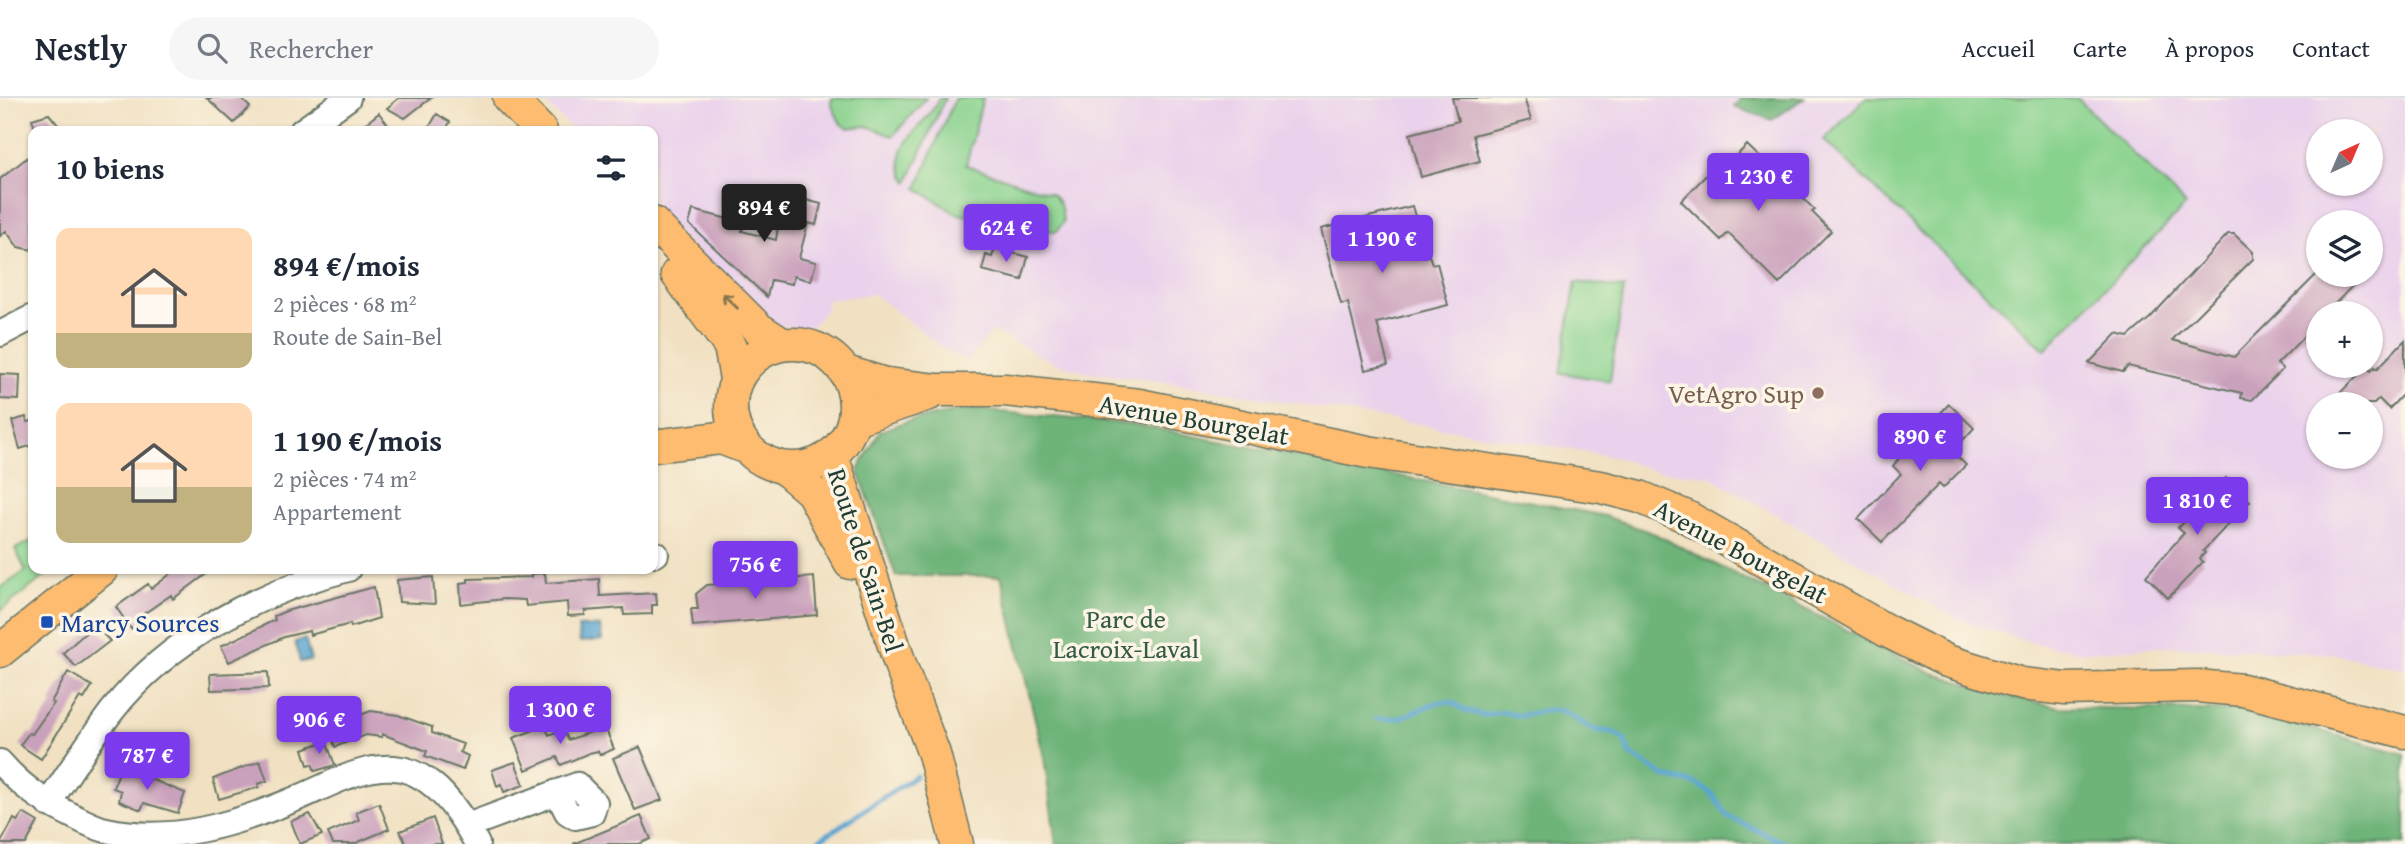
<!DOCTYPE html>
<html lang="fr">
<head>
<meta charset="utf-8">
<style>
  body { margin:0; font-family:"Gentium Book Plus",serif; background:#f6f6f7; color:#1f2937; height:100vh; display:flex; flex-direction:column; font-size:26px; white-space:nowrap }
  * { box-sizing:border-box; margin:0 }
  p { font-size:23px; color:#747a83 }
  .icon { flex:none; width:38px; height:38px; fill:none; stroke:currentColor; stroke-width:2; stroke-linecap:round; stroke-linejoin:round }
  .map { position:relative; flex:1; overflow:hidden }
  .side { position:absolute; left:28px; top:28px; width:630px; height:448px; display:flex; flex-direction:column; background:#fff; border-radius:14px; box-shadow:0 2px 5px #0004 }
  .side>* { flex:none }
  .needle { width:46px; rotate:44deg }
  .fabs { position:absolute; left:2306px; top:21px; display:grid; gap:14px }
  .fabs a { display:grid; place-items:center; width:77px; height:77px; border-radius:50%; background:#fff; box-shadow:0 2px 5px #0004; font-size:35px }
  .price { position:absolute; translate:-50% -60px; padding:0 16px; border-radius:7px; background:#7c3aed; color:#fff; font-size:23px; line-height:46px; filter:drop-shadow(0 2px 4px #0008) }
  .price::after { content:''; position:absolute; left:50%; top:42px; width:21px; height:16px; margin-left:-10px; background:inherit; clip-path:polygon(0 0,100% 0,50% 100%) }
  .price.current { background:#222; color:#fff }
  ul { padding:0; list-style:none }
  li { display:flex; align-items:center; gap:21px; height:175px; padding:0 28px }
  li span { display:grid; place-items:center; flex:none; width:196px; height:140px; border-radius:14px; color:#555 }
  li>.icon { margin-inline-start:auto }
  span .icon { width:84px; height:84px; fill:#fffc; stroke-width:1 }
  li b { font-size:30px }
  h2 { display:flex; justify-content:space-between; align-items:center; height:84px; padding:0 28px; font-size:30px }
  header { display:flex; align-items:center; gap:42px; box-sizing:border-box; height:98px; padding:0 35px; background:#fff; border-bottom:2px solid #e0e1e3 }
  header strong { font-size:33px }
  nav { display:flex; gap:38px; margin-inline-start:auto; font-size:24px }
  .search { width:490px; height:63px; background:#f6f6f7; display:flex; align-items:center; gap:18px; box-sizing:border-box; padding:0 24px; border-radius:38px; color:#747a83; font-size:26px }
  .map>svg:first-child { display:block }
  .built { fill:#ead1ec; fill-rule:evenodd }
  .green { fill:#88d28e; stroke:#548861; stroke-width:2 }
  .forest { fill:#6eb479; stroke:#467856; stroke-width:2 }
  .water { fill:#58a4d0; stroke:#3c7082; stroke-width:2 }
  .lines { fill:none; stroke-linecap:round; stroke-linejoin:round }
  .stream { stroke:#58a4d0; stroke-width:5 }
  .building { fill:#caa1bc }
  .minor-casing { stroke:#687666; stroke-width:28 }
  .major-casing { stroke:#687666; stroke-width:35 }
  .minor { stroke:#fff; stroke-width:24 }
  .major { stroke:#fdbc70; stroke-width:32 }
  .oneway { stroke:#83764f }
  .education-dot { fill:#8d6e63; stroke:#fcf5e5; stroke-width:2.5 }
  .transit-dot { fill:#1a4fb4; stroke:#fcf5e5; stroke-width:2.5 }
  .labels { text-anchor:middle; dominant-baseline:central; stroke-width:7; stroke-linejoin:round; paint-order:stroke }
  .education-label { font-size:26px; fill:#785e54; stroke:#fcf5e5; text-anchor:end }
  .street-label { font-size:26px; fill:#1f3d34; stroke:#fcf5e5 }
  .park-label { font-size:26px; fill:#345b46; stroke:#fcf5e5 }
  .transit-label { font-size:26px; fill:#164399; stroke:#fcf5e5; text-anchor:start }
</style>
</head>
<body>
<header>
<strong>Nestly</strong>
<div class="search"><svg class="icon" aria-label="search" viewBox="0 0 24 24"><circle cx="10" cy="10" r="6"/><path d="M15 15l6 6"/></svg>Rechercher</div>
<nav><a>Accueil</a><a>Carte</a><a>À propos</a><a>Contact</a></nav>
</header>
<div class="map">
<svg width="2405" height="746" viewBox="0 0 2405 746">
  <rect width="100%" height="100%" fill="#fcf5e5"/>
  <filter id="ink" filterUnits="userSpaceOnUse"><feTurbulence type="fractalNoise" baseFrequency=".0143" numOctaves="2"/><feDisplacementMap in="SourceGraphic" scale="14" xChannelSelector="R" yChannelSelector="G"/><feConvolveMatrix kernelMatrix="1 2 1 2 8 2 1 2 1" color-interpolation-filters="sRGB"/></filter>
  <filter id="wash" filterUnits="userSpaceOnUse"><feTurbulence type="fractalNoise" baseFrequency=".00686" numOctaves="4" result="noise"/><feDisplacementMap in="SourceGraphic" scale="28" xChannelSelector="R" yChannelSelector="G"/><feGaussianBlur stdDeviation="1.57" result="paint"/><feColorMatrix in="noise" values="0 0 0 0 0 0 0 0 0 0 0 0 0 0 0 0 0 1.4 0 .05"/><feComposite in="paint" operator="in"/></filter>
  <g filter="url(#wash)">
    <rect width="100%" height="100%" fill="#f1e1c2"/>
    <path class="built" d="M540 0H2405V571L2334 556 2169 548 2082 554 2033 545 1958 522 1709 378 1655 373 1614 359 1168 284 1087 274 1052 264 993 233 967 263 944 251 874 196 827 202 825 213 812 228 799 230 774 226 653 111V33H574ZM2319 33H2371V86H2319ZM2319 124H2371V177H2319ZM2319 215H2371V268H2319ZM2319 306H2371V359H2319Z"/>
    <path class="green" d="M832 0H926L893 38 867 28 848 30 841 26 831 6Z
      M940 0H945L908 84C883 47 927 29 940 0Z
      M955 0H983L966 67 1052 96C1061 104 1062 112 1063 124L1056 134 1024 128 1016 130 955 115 917 90Z
      M1865 0H2077L2186 107 2045 252 1824 42Z
      M1576 184 1624 190 1610 283 1560 275Z
      M33 442V471H54L0 513V490L26 473 15 451Z"/>
    <path class="forest" d="M1741 0H1804L1772 22 1734 9Z
      M970 311 1137 327 1605 418 1655 436 1928 573 1999 597 2059 609 2247 613 2405 656V746H1056L1044 659 1001 478H896L858 372 880 333 908 323Z"/>
    <path class="water" d="M600 528 602 542 580 544 578 529Z
      M305 541 311 562 300 564 295 544Z"/>
    <g class="lines">
      <path class="stream" d="M1376 621 1400 620 1438 604H1452L1466 613 1484 617 1505 614 1519 618 1548 612 1562 613 1594 632 1612 634 1625 642 1629 655 1665 679 1697 686 1712 696 1728 719 1787 746
        M813 746 916 678"/>
    </g>
    <g id="blocks">
      <path class="building" d="M207 0H240L250 9 234 25Z
        M399 0H431L405 20 387 10Z
        M1452 0H1524L1531 22 1473 37 1480 63 1421 79 1410 36 1458 23Z
        M379 15 393 33H356Z
        M49 16 63 33H36L32 21Z
        M437 16 450 24 445 33H427Z
        M1747 47 1815 112 1812 114 1831 133 1779 186 1728 135 1721 142 1681 103 1717 66 1723 72Z
        M33 55V152L18 149 6 133 0 138V81Z
        M783 96 821 106 816 127 808 125 799 160 816 164 811 183 794 178 792 186 771 182 767 199 689 126 693 112 744 125 742 133 776 142Z
        M1412 108 1427 158 1429 157 1432 166 1437 165 1448 207 1377 225 1388 267 1365 272 1348 205 1341 206 1321 131Z
        M2228 136H2234L2253 154V161L2172 242 2234 259 2316 177H2363L2326 215H2319V223L2277 266 2283 271 2252 302 2241 300 2242 295 2128 268 2123 274 2089 265 2117 236 2128 239 2150 220Z
        M995 150 1028 159 1022 182 982 172 986 157 992 159Z
        M2405 242V294L2389 311 2379 301 2374 306H2329L2366 269 2371 273 2375 269 2377 271Z
        M0 276 20 277 19 302 0 301Z
        M1949 306 1974 330 1952 354 1966 367 1943 390 1939 386 1882 444 1858 421 1901 376 1893 368 1900 359Z
        M26 319 27 324 33 323V347L20 351 12 323Z
        M2226 380 2250 403 2203 453 2205 455 2200 460 2203 464 2168 500 2146 478 2184 435 2178 430Z
        M177 471H213L173 501 171 497 139 519 142 524 131 531 116 509 148 486 151 491Z
        M545 475 546 485 599 481 600 498 656 495 657 507H652V516L624 517 623 510 585 513V517L568 518 567 504 526 508 525 502 504 501 461 506 460 485 468 484V481L531 479V476Z
        M433 479 435 506 399 504 397 482Z
        M814 479 817 517 693 528 691 511H698L696 496 707 487Z
        M374 489 379 520 351 529 350 526 310 537 309 533 284 539 229 564 221 548 275 522 274 518 286 513Z
        M94 527 110 543 76 569 63 555Z
        M68 574 92 588 84 601 80 599 41 661 20 647 29 635 32 636 54 605 51 604Z
        M268 574 269 590 211 592 210 576Z
        M371 613 398 617 432 629V635L463 646 460 654 468 658 463 672 425 658 427 653 382 636V639L366 637 335 649 325 620 339 615 343 623Z
        M545 628 549 637 563 631 568 642 605 629 614 651 600 657 598 653 589 655 561 667 557 659 526 672 513 640Z
        M326 643 335 667 315 673 312 666 308 667 303 651Z
        M640 649 662 702 635 712 613 660Z
        M260 663 267 683 258 686 259 689 219 701 213 681Z
        M515 664 524 687 504 694 501 686 497 688 492 672Z
        M121 669 185 695 178 715 144 705 141 712 119 703 121 693 113 690Z
        M379 705 389 731 354 746H333L328 735 359 722 356 714Z
        M23 715 38 724 26 746H0L14 721 17 723Z
        M310 716 322 737 300 746 291 723Z
        M641 718 651 741 639 746H573Z
        M433 720 442 746H406L400 733Z"/>
    </g>
  </g>
  <g filter="url(#ink)">
    <use href="#blocks" fill-opacity="0" stroke="#687666" stroke-width="2"/>
    <g class="lines">
      <defs>
        <path id="minor" d="M302 33 348 0
          M0 236 33 219
          M653 455 656 456
          M0 664C18 685 42 703 67 715 79 721 93 729 106 732 171 746 233 727 293 702 324 690 360 667 394 670 433 673 460 714 477 746
          M48 706C69 675 89 643 112 613 169 540 261 493 348 471
          M467 728 577 687 595 705 592 715 575 719 567 714 557 694"/>
        <path id="major" d="M509 0 541 33
          M653 125 759 231 782 246
          M677 176 730 248 736 281
          M731 308a62 62 0 1 1 124 0a62 62 0 1 1-124 0Z
          M846 274 885 286 936 292H1005L1139 307 1368 354 1601 389 1640 399 1687 419 1887 533 1947 563 2022 586 2065 591 2196 588 2243 592 2405 634
          M855 321 929 296
          M653 348 721 340 747 350
          M832 357 900 566 934 656 957 746
          M784 370 812 394 850 465
          M0 553 102 471"/>
      </defs>
      <use href="#minor" class="minor-casing"/>
      <use href="#major" class="major-casing"/>
      <use href="#minor" class="minor"/>
      <use href="#major" class="major"/>
    </g>
    <defs><path id="oneway-shaft" d="M-6 0H5M1.5-3L5.5 0L1.5 3" fill="none" stroke-width="1.6" stroke-linecap="round" stroke-linejoin="round" transform="scale(1.75)"/></defs>
    <use class="oneway" href="#oneway-shaft" transform="translate(730 203) rotate(-136)"/>
  </g>
  <circle class="education-dot" cx="1818" cy="295" r="7"/>
  <rect class="transit-dot" x="40" y="517" width="14" height="14" rx="3.5"/>
  <g class="labels">
    <g class="education-label">
      <text x="1804" y="295">VetAgro Sup</text>
    </g>
    <g class="street-label">
      <text transform="translate(1194 321) rotate(10)">Avenue Bourgelat</text>
      <text transform="translate(1741 453) rotate(28)">Avenue Bourgelat</text>
      <text transform="translate(866 462) rotate(72)">Route de Sain-Bel</text>
    </g>
    <g class="park-label">
      <text x="1126" y="520">Parc de<tspan x="1126" dy="30">Lacroix-Laval</tspan></text>
    </g>
    <g class="transit-label">
      <text x="61" y="524">Marcy Sources</text>
    </g>
  </g>
</svg>
<div class="fabs">
<a><svg class="needle" viewBox="-14 -14 28 28"><path d="M0-13l5 13h-10z" fill="#e53935"/><path d="M0 13l5-13h-10z" fill="#747a83"/></svg></a>
<a><svg class="icon" aria-label="layers" viewBox="0 0 24 24"><path d="M12 4l9 5-9 5-9-5zM3 14l9 5 9-5"/></svg></a>
<a>+</a>
<a>−</a>
</div>
<b class="price" style="left:1758px;top:115px">1 230 €</b>
<b class="price current" style="left:764px;top:146px">894 €</b>
<b class="price" style="left:1006px;top:166px">624 €</b>
<b class="price" style="left:1382px;top:177px">1 190 €</b>
<b class="price" style="left:1920px;top:375px">890 €</b>
<b class="price" style="left:2197px;top:439px">1 810 €</b>
<b class="price" style="left:755px;top:503px">756 €</b>
<b class="price" style="left:560px;top:648px">1 300 €</b>
<b class="price" style="left:319px;top:658px">906 €</b>
<b class="price" style="left:147px;top:694px">787 €</b>
<section class="side">
<h2>10 biens<svg class="icon" aria-label="filters" viewBox="0 0 24 24"><path d="M4 7h16M4 17h16"/><circle cx="9" cy="7" r="2"/><circle cx="15" cy="17" r="2"/></svg></h2>
<ul>
<li><span style="background:linear-gradient(#ffd9b3 75%,#c2b280 0)"><svg class="icon" aria-label="home" viewBox="0 0 24 24"><path d="M3 11l9-7 9 7M6 9v11h12V9"/></svg></span><div><b>894 €/mois</b><p>2 pièces · 68 m²</p><p>Route de Sain-Bel</p></div></li>
<li><span style="background:linear-gradient(#ffd9b3 60%,#c2b280 0)"><svg class="icon" aria-label="home" viewBox="0 0 24 24"><path d="M3 11l9-7 9 7M6 9v11h12V9"/></svg></span><div><b>1 190 €/mois</b><p>2 pièces · 74 m²</p><p>Appartement</p></div></li>
</ul>
</section>
</div>
</body>
</html>
